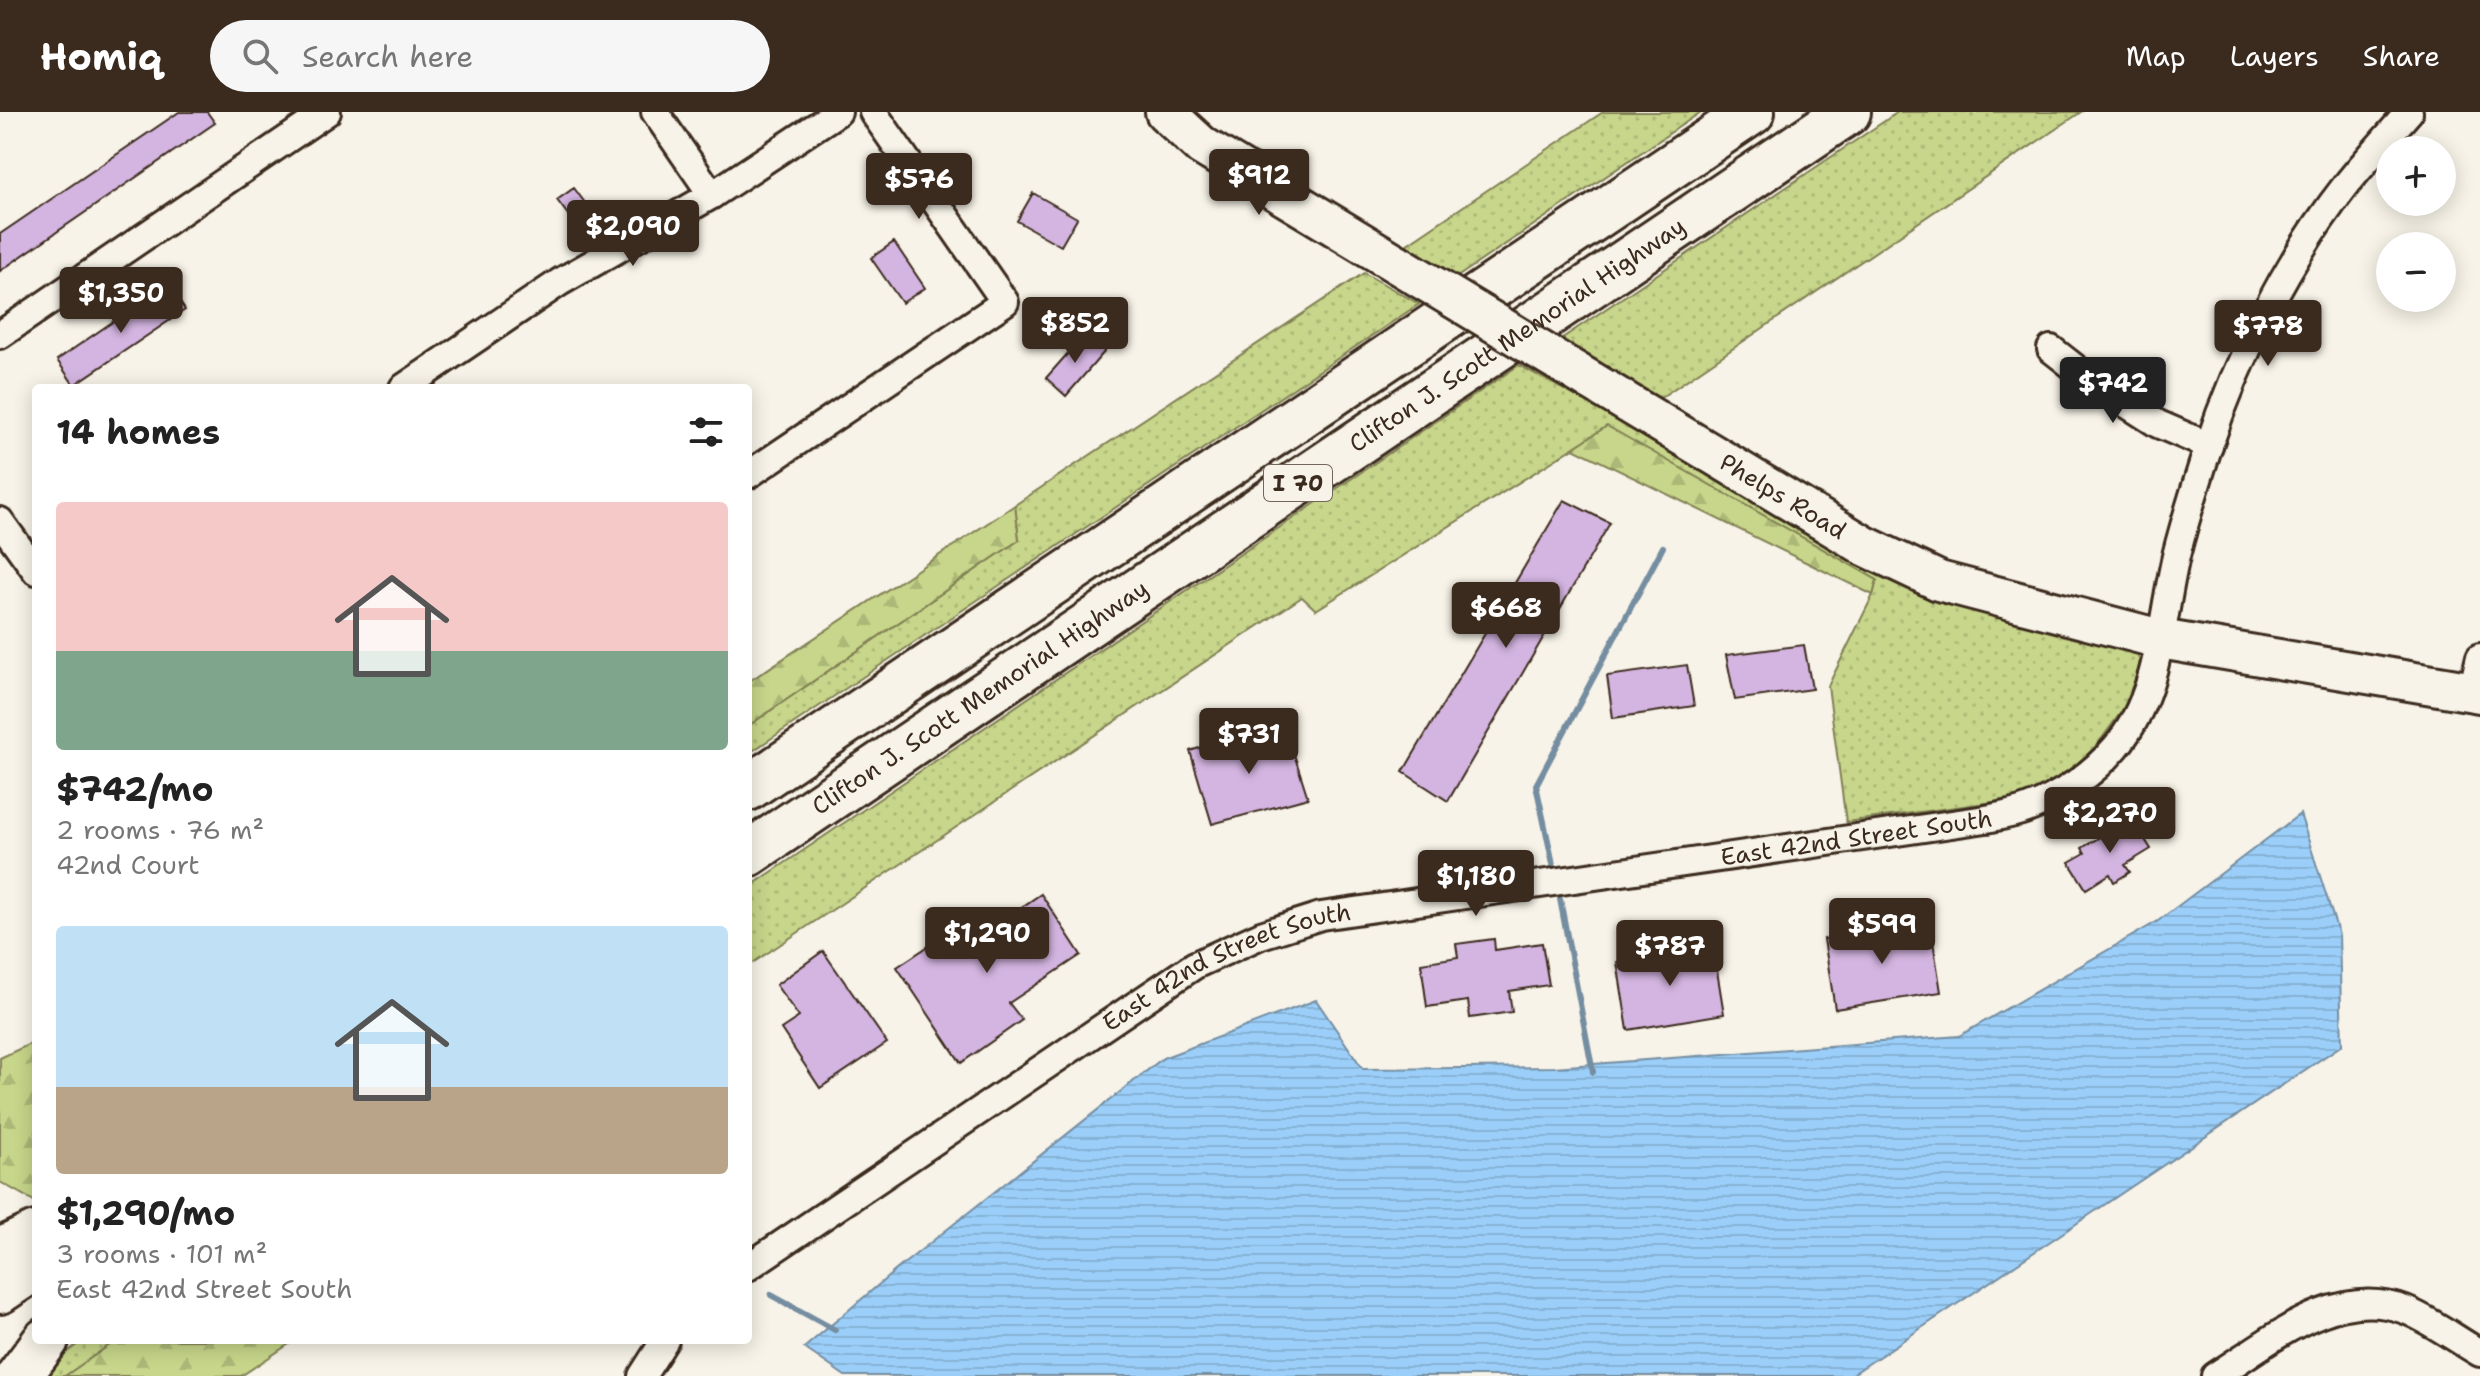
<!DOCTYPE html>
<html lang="en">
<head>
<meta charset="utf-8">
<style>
  body { margin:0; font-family:"Shantell Sans",sans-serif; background:#f6f6f6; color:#222; height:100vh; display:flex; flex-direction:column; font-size:30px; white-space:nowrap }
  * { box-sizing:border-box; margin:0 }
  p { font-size:26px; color:#767676 }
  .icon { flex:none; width:44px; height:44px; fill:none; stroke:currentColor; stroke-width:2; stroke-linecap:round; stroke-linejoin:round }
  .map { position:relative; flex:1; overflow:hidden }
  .drawer { position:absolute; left:32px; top:272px; width:720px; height:960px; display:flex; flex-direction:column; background:#fff; border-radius:8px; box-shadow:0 4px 20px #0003 }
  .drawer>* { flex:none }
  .buttons { position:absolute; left:2376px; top:24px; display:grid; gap:16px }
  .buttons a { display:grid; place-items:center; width:80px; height:80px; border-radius:50%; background:#fff; box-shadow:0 4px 20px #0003; font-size:40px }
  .price { position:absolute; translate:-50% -68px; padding:0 18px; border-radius:8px; background:#3b2a1e; color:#fff; font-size:26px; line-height:52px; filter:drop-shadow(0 2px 4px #0008) }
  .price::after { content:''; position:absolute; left:50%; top:48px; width:24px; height:18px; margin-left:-12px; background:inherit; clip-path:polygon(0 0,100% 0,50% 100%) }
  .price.on { background:#222; color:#fff }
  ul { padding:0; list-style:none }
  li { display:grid; align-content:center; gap:16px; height:424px; padding:0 24px }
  li span { display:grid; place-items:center; height:248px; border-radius:8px; color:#555 }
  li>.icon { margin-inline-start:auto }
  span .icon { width:144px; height:144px; fill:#fffc; stroke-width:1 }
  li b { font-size:34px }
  h2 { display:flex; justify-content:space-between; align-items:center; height:96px; padding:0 24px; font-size:34px }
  header { display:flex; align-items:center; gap:48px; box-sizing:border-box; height:112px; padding:0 40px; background:#3b2a1e; color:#fff }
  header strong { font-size:38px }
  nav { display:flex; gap:44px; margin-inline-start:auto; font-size:28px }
  .search { width:560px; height:72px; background:#f6f6f6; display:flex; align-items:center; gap:20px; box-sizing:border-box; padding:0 28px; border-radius:44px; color:#767676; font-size:30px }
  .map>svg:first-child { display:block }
  .grass { fill:url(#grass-dots); stroke:#818054; stroke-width:2 }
  .forest { fill:url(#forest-firs); stroke:#818054; stroke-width:2 }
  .water { fill:url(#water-rules); stroke:#758da1; stroke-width:2 }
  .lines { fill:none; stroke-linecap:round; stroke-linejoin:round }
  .stream { stroke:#758da1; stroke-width:6 }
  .building { fill:#d4b5e1; stroke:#3b2a1e; stroke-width:2 }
  .street-casing { stroke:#3b2a1e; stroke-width:32 }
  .secondary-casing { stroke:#3b2a1e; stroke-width:44 }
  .highway-casing { stroke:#3b2a1e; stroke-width:50 }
  .street { stroke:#f7f3e8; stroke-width:26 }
  .secondary { stroke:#f7f3e8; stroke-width:38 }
  .highway { stroke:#f7f3e8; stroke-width:44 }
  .secondary-bridge-casing { stroke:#3b2a1e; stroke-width:44; stroke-linecap:butt }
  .secondary-bridge { stroke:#f7f3e8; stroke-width:38 }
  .labels { text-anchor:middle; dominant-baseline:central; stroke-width:6; stroke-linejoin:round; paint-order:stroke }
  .shield { fill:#f7f3e8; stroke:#73665b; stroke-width:2 }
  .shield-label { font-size:22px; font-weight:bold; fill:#3b2a1e }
  .street-label { font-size:24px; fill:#3b2a1e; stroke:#f7f3e8 }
</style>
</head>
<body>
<header>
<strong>Homiq</strong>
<div class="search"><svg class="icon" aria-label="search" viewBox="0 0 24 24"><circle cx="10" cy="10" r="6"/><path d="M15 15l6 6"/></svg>Search here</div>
<nav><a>Map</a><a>Layers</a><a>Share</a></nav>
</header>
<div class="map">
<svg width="2480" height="1264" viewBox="0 0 2480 1264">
  <defs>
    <pattern id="grass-dots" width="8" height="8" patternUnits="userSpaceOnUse" patternTransform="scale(2)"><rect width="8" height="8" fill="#c7d68a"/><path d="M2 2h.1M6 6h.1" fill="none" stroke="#acb877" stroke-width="1.8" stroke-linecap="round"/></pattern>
    <pattern id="forest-firs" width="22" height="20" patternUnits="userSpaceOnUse" patternTransform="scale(2)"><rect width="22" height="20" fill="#c7d68a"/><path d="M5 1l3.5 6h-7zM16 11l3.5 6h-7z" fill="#acb877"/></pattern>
    <pattern id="water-rules" width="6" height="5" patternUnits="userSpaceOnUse" patternTransform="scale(2)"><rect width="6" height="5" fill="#9bcff9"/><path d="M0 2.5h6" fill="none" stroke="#86b2d5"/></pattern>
  </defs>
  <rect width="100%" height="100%" fill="#f7f3e8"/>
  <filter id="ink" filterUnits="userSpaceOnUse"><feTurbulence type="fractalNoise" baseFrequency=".0125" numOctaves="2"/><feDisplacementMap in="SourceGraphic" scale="16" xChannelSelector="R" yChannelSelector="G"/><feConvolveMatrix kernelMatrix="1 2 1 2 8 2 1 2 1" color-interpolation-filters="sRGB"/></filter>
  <g filter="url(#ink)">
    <path class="grass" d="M1603 0H1701L1457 165 1403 135Z
      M1898 0H2081L1660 286 1561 227Z
      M1364 161 1419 192 748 642V614L1019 428 1015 393Z
      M1519 253 1867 444 2136 532 2140 553 2124 596 2097 633 2067 662 2035 679 2008 688 1846 710 1828 574 1873 483 1877 468 1607 315 1316 498 1302 485 748 854V776Z
      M83 1228H117L65 1264H36Z"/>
    <path class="forest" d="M1607 314 1877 468 1873 483 1573 336Z
      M1015 393 1019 428 748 614V570Z
      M36 929V1088L34 1089 0 1070V946Z
      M117 1228H295L241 1264H65Z"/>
    <path class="water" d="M2300 702 2339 823 2342 933 1850 1264H845L804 1236 896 1158 1163 946 1316 888 1363 957 1554 955 1959 924 2158 809Z"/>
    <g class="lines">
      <path class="stream" d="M1553 752 1536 673 1663 435
        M1560 787 1593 960
        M771 1183 835 1218"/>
    </g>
    <path class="building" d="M179 0H207L215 11 0 159V122Z
      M574 76 594 103 577 115 557 88Z
      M1033 81 1077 106 1061 134 1017 109Z
      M894 130 925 176 902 191 871 146Z
      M168 172 185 198 74 273 57 248Z
      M1085 222 1105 239 1066 284 1046 266Z
      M1564 388 1610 411 1448 689 1403 660Z
      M1804 533 1812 577 1735 588 1726 543Z
      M1687 553 1694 594 1613 606 1607 564Z
      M1285 614 1308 686 1212 712 1190 639 1221 629 1223 637Z
      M2133 709 2151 737 2125 753 2130 760 2114 770 2110 762 2086 777 2069 750 2085 741 2082 736 2108 720 2111 722Z
      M1041 782 1081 843 1009 891 1022 908 961 951 897 855 959 814 970 830Z
      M1930 810 1941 880 1835 897 1824 827Z
      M1494 827 1495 838 1542 831 1549 873 1509 879 1512 900 1470 906 1468 889 1427 895 1421 851 1458 845 1456 832Z
      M1713 834 1724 902 1628 918 1617 850Z
      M823 839 887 931 820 976 781 917 799 905 776 873Z"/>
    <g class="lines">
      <defs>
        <g id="street">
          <path d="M655 0 712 83"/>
          <path d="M0 223 327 0"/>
          <path d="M2051 237 2097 273 2158 312 2209 334"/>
          <path d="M403 276 560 170 712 83 838 0"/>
          <path d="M748 363 1005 190 873 0"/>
          <path d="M0 409 36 459"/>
          <path d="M2472 579 2480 545"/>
          <path id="s1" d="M748 1155 1195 853 1261 823 1321 804 1986 707C2000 704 2014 702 2027 697 2060 685 2093 662 2116 635 2161 582 2161 505 2177 440 2186 405 2197 370 2208 336 2237 247 2288 147 2346 73 2366 48 2388 24 2409 0"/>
          <path d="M642 1264 665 1228"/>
          <path d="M2215 1264C2271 1229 2335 1172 2405 1198 2429 1207 2457 1228 2480 1241"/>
        </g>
        <g id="secondary">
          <path d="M1165 0 1202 34 1397 152"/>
          <path id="s2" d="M1591 269 1865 434 1939 469 2160 527 2480 581"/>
        </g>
        <g id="highway">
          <path d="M748 676 1752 0"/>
          <path id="s3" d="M748 742 1848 0"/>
          <path d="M0 1139 36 1122"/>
          <path d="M0 1179 36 1155"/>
          <path d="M19 1264 46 1228"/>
        </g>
      </defs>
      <use href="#street" class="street-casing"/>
      <use href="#secondary" class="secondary-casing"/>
      <use href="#highway" class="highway-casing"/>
      <use href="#street" class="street"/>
      <use href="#secondary" class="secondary"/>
      <use href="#highway" class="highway"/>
      <defs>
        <path id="secondary-bridge" d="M1397 152 1591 269"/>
      </defs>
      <use href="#secondary-bridge" class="secondary-bridge-casing"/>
      <use href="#secondary-bridge" class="secondary-bridge"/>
    </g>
  </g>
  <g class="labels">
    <rect class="shield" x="1264" y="353" width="68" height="36" rx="6"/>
    <g class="shield-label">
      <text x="1298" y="371">I 70</text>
    </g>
    <g class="street-label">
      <text stroke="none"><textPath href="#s3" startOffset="928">Clifton J. Scott Memorial Highway</textPath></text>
      <text stroke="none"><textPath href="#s2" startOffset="224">Phelps Road</textPath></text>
      <text stroke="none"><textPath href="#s3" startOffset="280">Clifton J. Scott Memorial Highway</textPath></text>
      <text stroke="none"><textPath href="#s1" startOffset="1216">East 42nd Street South</textPath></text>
      <text stroke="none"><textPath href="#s1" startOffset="568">East 42nd Street South</textPath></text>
    </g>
  </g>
</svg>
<div class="buttons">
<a>+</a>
<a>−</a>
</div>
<b class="price" style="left:1259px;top:105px">$912</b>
<b class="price" style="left:919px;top:109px">$576</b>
<b class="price" style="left:633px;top:156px">$2,090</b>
<b class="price" style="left:121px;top:223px">$1,350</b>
<b class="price" style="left:1075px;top:253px">$852</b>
<b class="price" style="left:2268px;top:256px">$778</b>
<b class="price on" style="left:2113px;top:313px">$742</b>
<b class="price" style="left:1506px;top:538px">$668</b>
<b class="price" style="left:1249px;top:664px">$731</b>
<b class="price" style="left:2110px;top:743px">$2,270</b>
<b class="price" style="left:1476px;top:806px">$1,180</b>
<b class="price" style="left:1882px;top:854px">$599</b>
<b class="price" style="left:987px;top:863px">$1,290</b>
<b class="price" style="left:1670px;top:876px">$787</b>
<section class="drawer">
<h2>14 homes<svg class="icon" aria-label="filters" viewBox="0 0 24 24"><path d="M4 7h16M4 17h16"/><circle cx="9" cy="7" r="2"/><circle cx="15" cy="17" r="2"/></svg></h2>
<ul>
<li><span style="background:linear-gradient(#f6c9c9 60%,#7fa58c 0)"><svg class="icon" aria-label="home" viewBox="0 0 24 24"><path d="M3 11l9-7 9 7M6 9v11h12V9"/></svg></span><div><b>$742/mo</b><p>2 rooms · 76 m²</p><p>42nd Court</p></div></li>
<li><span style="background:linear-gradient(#bfe0f5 65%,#b9a48a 0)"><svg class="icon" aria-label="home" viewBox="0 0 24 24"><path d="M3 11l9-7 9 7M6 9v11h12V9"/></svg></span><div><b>$1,290/mo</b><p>3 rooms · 101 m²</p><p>East 42nd Street South</p></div></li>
</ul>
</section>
</div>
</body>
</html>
